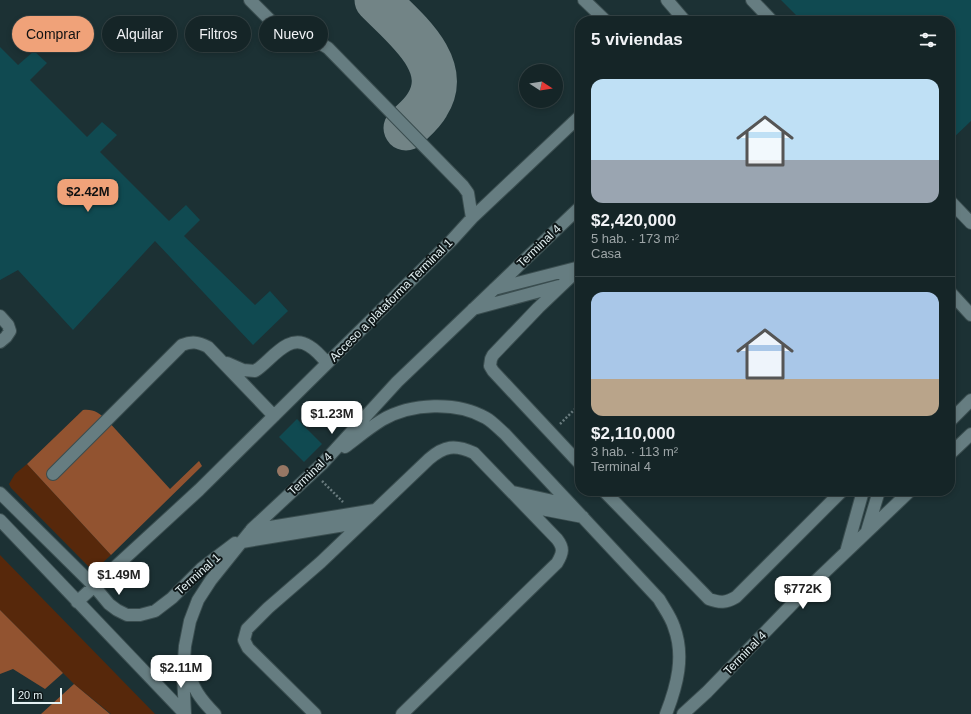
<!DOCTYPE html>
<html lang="es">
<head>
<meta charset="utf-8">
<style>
  body { margin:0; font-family:Helvetica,sans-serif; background:#1e2d2f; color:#f1f3f6; height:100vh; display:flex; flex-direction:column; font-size:15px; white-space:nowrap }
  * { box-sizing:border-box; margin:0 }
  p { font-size:13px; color:#9da5a7 }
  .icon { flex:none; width:22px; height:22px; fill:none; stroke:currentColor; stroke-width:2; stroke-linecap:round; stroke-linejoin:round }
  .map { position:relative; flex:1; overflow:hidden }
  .details { position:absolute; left:575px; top:16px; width:380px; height:480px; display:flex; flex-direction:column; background:#152527; border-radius:16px; box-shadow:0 2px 6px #0003,0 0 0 1px #344244 }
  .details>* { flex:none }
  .top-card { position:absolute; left:12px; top:16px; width:380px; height:36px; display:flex; gap:8px }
  .needle { width:26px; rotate:102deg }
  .tools { position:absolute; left:519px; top:64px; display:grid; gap:8px }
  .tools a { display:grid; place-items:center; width:44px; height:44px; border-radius:50%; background:#152527; box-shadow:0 2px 6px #0003,0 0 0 1px #344244; font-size:20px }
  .scale { position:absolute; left:12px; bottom:10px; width:50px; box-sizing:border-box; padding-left:4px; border:2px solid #e4f1f3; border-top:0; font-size:11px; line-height:14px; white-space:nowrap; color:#e4f1f3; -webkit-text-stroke:3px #0e1718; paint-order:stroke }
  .price { position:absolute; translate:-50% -34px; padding:0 9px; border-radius:8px; background:#fff; color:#222; font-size:13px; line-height:26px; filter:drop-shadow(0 1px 2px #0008) }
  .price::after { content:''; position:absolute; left:50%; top:24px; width:12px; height:9px; margin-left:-6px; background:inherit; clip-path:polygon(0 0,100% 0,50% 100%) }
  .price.selected { background:#f0a279; color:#111 }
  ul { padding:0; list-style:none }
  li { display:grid; align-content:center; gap:8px; height:212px; padding:0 16px }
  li+li { border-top:1px solid #344244 }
  li span { display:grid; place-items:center; height:124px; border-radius:12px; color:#555 }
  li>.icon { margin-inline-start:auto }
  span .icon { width:72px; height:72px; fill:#fffc; stroke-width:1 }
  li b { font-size:17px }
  h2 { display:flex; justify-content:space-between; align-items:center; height:48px; padding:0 16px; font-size:17px }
  .pill { padding:0 14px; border-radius:18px; background:#152527; box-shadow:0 2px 6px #0003,0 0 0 1px #344244; font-size:14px; line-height:36px }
  .pill.selected { background:#f0a279; color:#111 }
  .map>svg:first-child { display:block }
  .green { fill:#57280b }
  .forest { fill:#925330 }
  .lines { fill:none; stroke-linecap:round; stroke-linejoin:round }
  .taxiway { stroke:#728486; stroke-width:45 }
  .building { fill:#104a51 }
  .minor-casing { stroke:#3a4d4f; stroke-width:14 }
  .path { stroke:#687a7d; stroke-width:2.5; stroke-dasharray:2 2; stroke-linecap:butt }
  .minor { stroke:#667d81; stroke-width:12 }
  .tree { fill:#977764 }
  .labels { text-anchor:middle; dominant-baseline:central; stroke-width:4; stroke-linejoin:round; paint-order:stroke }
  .street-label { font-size:12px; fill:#e4f1f3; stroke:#0e1718 }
</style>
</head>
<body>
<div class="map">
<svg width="971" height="714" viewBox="0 0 971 714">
  <rect width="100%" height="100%" fill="#1c3134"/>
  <path class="green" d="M27 464 111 555 97 568H90L11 488 9 484 15 474Z
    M0 555 155 714H111L74 684 0 610Z"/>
  <path class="forest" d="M83 410C94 409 99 413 107 420L170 489 199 461 202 466 111 555 27 464Z
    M0 610 63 673 45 689 13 669 0 674Z
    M74 684 110 714H111H41Z"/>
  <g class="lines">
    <path class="taxiway" d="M377 0C403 27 453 64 427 105 422 114 413 121 406 128"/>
  </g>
  <path class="building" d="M781 0H971V121L950 141V21H802Z
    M0 47 18 65 34 51 47 63 30 80 87 137 102 122 117 135 100 152 169 221 186 205 200 220 184 236 255 305 270 291 288 311 253 345 155 241 73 330 18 270 0 280Z
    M297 419 322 444 304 462 279 437Z"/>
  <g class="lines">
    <defs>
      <path id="minor" d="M584 0 606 21
        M667 0 685 21
        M752 0 772 21
        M950 201 971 223
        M472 218 580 116
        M580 268 538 308 493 355 491 359 490 366 493 371 580 464
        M494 289 580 267
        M950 292 971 315
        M473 309 559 286
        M0 316 8 325 10 331 6 337 0 342
        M227 363 243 370 255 371C271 361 288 332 309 346 316 350 322 357 327 363
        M950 421 971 400
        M345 447C357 438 369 428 382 420 411 403 457 401 486 418 493 422 499 429 505 434L659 599C664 608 671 617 674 627 685 656 677 686 666 714
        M950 454 971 434
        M53 474 182 345C192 341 198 342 208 347L274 416
        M604 491 709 599C720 603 726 603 736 597L842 491
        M513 492 571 505
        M0 493 94 586 109 604 117 610 127 615H140L155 611 172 598 202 568 235 543
        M526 506 583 517
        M0 520 185 714
        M251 530 375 510
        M867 531 879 491
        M242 542 363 522
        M846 552 863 491
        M77 602 199 490 452 240 472 218 468 193 463 186 328 48 313 39 284 30 271 21 250 0
        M188 667C191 687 201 700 215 714
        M185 714 183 674 185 646 190 621 198 600 211 580 252 529 323 463 397 382 580 207
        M315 714 248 648 244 640 247 629 268 608 321 562 429 459C444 446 455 444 474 453L557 539C564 548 563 553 557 563L402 714
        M683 714 707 692 805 591 910 491"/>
    </defs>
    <use href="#minor" class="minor-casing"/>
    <path class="path" d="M560 424 580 404
      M322 481 343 502"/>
    <use href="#minor" class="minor"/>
  </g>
  <circle class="tree" cx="283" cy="471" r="6"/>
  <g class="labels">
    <g class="street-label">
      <text transform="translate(539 246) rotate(-44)">Terminal 4</text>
      <text transform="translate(391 300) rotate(-45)">Acceso a plataforma Terminal 1</text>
      <text transform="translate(310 474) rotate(-44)">Terminal 4</text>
      <text transform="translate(198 574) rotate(-42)">Terminal 1</text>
      <text transform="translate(745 653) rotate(-46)">Terminal 4</text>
    </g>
  </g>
</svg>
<div class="tools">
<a><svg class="needle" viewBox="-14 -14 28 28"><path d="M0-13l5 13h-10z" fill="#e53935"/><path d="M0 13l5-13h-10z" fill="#9da5a7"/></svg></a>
</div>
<div class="scale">20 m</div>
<b class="price selected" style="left:88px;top:213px">$2.42M</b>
<b class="price" style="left:332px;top:435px">$1.23M</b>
<b class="price" style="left:119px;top:596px">$1.49M</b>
<b class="price" style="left:803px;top:610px">$772K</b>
<b class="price" style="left:181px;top:689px">$2.11M</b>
<div class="top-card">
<a class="pill selected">Comprar</a>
<a class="pill">Alquilar</a>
<a class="pill">Filtros</a>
<a class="pill">Nuevo</a>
</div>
<section class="details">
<h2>5 viviendas<svg class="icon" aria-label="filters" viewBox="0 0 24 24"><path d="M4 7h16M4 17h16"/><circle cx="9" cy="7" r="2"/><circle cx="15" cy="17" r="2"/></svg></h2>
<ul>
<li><span style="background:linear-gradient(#bfe0f5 65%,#9aa5b1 0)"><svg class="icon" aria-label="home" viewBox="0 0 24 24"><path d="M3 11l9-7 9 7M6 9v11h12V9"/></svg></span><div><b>$2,420,000</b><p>5 hab. · 173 m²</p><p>Casa</p></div></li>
<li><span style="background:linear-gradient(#a9c7e8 70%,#b9a48a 0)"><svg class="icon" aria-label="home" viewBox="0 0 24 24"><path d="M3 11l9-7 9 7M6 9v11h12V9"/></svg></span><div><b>$2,110,000</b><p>3 hab. · 113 m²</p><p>Terminal 4</p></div></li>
</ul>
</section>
</div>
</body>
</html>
